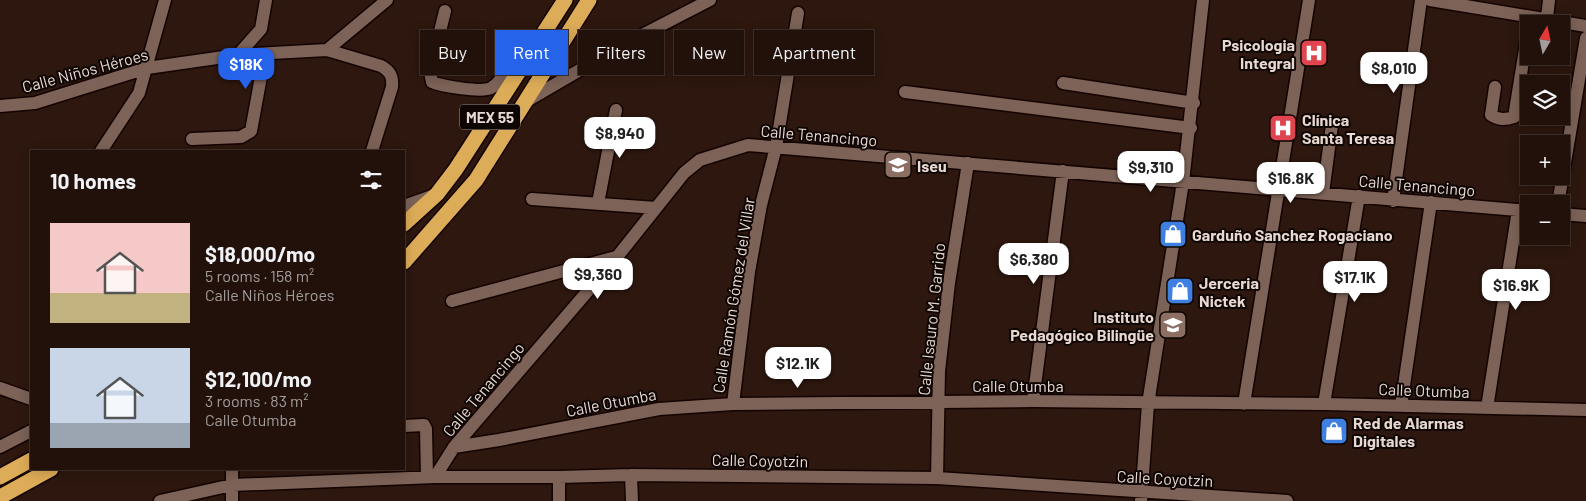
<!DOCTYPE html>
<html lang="en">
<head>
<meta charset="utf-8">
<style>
  body { margin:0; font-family:Barlow,sans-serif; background:#2a1a13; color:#f1f3f6; height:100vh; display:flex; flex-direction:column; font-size:19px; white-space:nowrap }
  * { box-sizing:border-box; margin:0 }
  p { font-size:16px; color:#a29d9c }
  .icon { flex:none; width:28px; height:28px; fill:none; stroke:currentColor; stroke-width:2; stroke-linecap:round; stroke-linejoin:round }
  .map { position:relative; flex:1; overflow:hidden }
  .panel { position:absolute; left:30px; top:150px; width:375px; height:320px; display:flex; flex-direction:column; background:#22110a; border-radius:0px; box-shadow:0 2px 12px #0003,0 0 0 1px #3f312b }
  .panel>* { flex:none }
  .top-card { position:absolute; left:420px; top:30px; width:475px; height:45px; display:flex; gap:10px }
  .needle { width:32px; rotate:9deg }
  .controls { position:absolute; left:1520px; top:15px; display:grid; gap:10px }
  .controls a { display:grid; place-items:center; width:50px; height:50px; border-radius:0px; background:#22110a; box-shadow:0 2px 12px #0003,0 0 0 1px #3f312b; font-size:25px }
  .price { position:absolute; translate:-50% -42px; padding:0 11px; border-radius:10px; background:#fff; color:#222; font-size:16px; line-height:32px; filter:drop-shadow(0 1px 2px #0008) }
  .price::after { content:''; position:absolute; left:50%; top:30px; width:15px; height:11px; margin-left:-8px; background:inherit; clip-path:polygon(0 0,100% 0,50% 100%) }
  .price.active { background:#2563eb; color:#fff }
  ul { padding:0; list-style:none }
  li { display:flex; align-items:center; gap:15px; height:125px; padding:0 20px }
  li span { display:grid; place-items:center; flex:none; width:140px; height:100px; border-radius:0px; color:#555 }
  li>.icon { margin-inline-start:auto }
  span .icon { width:60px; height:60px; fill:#fffc; stroke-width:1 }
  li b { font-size:21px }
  h2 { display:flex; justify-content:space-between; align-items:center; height:60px; padding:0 20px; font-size:21px }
  .chip { padding:0 18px; border-radius:0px; background:#22110a; box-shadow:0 2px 12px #0003,0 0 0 1px #3f312b; font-size:18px; line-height:45px }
  .chip.active { background:#2563eb; color:#fff }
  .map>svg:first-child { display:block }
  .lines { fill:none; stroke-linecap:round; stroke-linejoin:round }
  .minor-casing { stroke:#140300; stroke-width:15 }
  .highway-casing { stroke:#140300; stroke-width:18 }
  .minor { stroke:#7c6257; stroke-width:12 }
  .highway { stroke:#ddac58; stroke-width:15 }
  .labels { text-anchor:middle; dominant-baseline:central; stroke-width:4; stroke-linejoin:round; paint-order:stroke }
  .shield { fill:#0e0603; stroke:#a79994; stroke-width:1 }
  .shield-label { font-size:15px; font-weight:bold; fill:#e8d8d2 }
  .poi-label { font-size:16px; font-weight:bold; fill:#e8d8d2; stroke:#0e0603; text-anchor:start }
  .street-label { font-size:16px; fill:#e8d8d2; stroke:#0e0603 }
</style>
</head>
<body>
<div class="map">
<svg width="1586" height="501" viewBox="0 0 1586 501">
  <rect width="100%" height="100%" fill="#2d170e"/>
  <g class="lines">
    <defs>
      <path id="minor" d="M1430 0 1586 26
        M445 11 430 72 432 82C441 86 482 93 491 88 501 83 507 68 513 59L527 61
        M1547 18 1549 0
        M327 50 387 0
        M238 55 261 29 266 0
        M1063 83 1194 103
        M1495 87 1491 115C1499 120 1505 120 1514 117L1529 25
        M905 92 1191 128
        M525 102 619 47 710 0
        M0 106 35 103 147 68 238 55 327 50 381 66C390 71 393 76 392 87L372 151
        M192 139 241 137 251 131 265 55
        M101 151 139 93 165 0
        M1323 193 1332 125
        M532 199 656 208
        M1393 201 1421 0
        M598 203 616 110
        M1558 204 1586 38
        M404 206 435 195
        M1561 214 1586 216
        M452 301 616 257
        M0 388 31 399
        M1033 401 1063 171
        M733 404 749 272 761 205 776 147 798 13
        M1244 404 1309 0
        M1324 404 1359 196
        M1401 406 1431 202
        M1487 408 1518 210
        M404 426 424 425 426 429 427 477
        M0 447 31 431
        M454 447 499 440 659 409 733 404 1033 401 1324 404 1586 410
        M631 475 632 501
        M435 477 454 447 617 257 684 173 700 160 748 145 1529 211
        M937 478 939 371 949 283 968 163
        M160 501 232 485 435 477H559L631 475 937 478 1287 501
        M232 501V469
        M559 501V477
        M1141 501 1148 404 1183 182 1203 0"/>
      <path id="highway" d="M404 224 437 194 456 169 565 0
        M404 262 476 180 589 0
        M0 477 31 460
        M0 497 51 469"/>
    </defs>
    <use href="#minor" class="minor-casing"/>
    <use href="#highway" class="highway-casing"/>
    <use href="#minor" class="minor"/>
    <use href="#highway" class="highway"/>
  </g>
  <defs>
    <symbol id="hospital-square" viewBox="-11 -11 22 22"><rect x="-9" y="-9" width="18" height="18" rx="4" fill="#e0444e" stroke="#0e0603"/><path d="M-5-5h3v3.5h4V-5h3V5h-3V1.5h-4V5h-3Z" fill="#fff"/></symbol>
    <symbol id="university-square" viewBox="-11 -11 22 22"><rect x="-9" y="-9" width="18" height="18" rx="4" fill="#8d6e63" stroke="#0e0603"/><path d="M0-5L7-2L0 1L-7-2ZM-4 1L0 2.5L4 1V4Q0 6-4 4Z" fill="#fff"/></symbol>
    <symbol id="shop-square" viewBox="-11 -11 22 22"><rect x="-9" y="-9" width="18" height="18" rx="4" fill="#3f7fe0" stroke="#0e0603"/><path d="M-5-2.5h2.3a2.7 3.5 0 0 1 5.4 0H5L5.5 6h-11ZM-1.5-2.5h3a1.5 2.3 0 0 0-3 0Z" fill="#fff"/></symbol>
  </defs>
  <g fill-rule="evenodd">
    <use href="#hospital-square" x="1298" y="37" width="32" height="32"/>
    <use href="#hospital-square" x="1267" y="112" width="32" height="32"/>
    <use href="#university-square" x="882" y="149" width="32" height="32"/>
    <use href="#shop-square" x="1157" y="218" width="32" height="32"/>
    <use href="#shop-square" x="1164" y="275" width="32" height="32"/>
    <use href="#university-square" x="1157" y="309" width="32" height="32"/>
    <use href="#shop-square" x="1318" y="415" width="32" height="32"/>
  </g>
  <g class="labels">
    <rect class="shield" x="460" y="104.5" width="60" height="25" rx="4"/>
    <g class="shield-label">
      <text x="490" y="117">MEX 55</text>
    </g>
    <g class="poi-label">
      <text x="1295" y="44" text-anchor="end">Psicologia<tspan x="1295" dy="18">Integral</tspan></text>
      <text x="1302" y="119">Clínica<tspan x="1302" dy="18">Santa Teresa</tspan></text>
      <text x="917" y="165">Iseu</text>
      <text x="1192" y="234">Garduño Sanchez Rogaciano</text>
      <text x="1199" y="282">Jerceria<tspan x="1199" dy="18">Nictek</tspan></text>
      <text x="1154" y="316" text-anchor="end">Instituto<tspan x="1154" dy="18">Pedagógico Bilingüe</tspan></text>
      <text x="1353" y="422">Red de Alarmas<tspan x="1353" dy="18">Digitales</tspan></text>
    </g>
    <g class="street-label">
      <text transform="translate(85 70) rotate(-15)">Calle Niños Héroes</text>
      <text transform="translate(819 135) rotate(5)">Calle Tenancingo</text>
      <text transform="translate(1417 185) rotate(5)">Calle Tenancingo</text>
      <text transform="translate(733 295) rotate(-81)">Calle Ramón Gómez del Villar</text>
      <text transform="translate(931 319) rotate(-84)">Calle Isauro M. Garrido</text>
      <text x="1018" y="385">Calle Otumba</text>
      <text transform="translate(483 389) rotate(-50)">Calle Tenancingo</text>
      <text transform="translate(1424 390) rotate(2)">Calle Otumba</text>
      <text transform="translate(611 402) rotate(-11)">Calle Otumba</text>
      <text transform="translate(760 460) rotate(1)">Calle Coyotzin</text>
      <text transform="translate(1165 478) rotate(3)">Calle Coyotzin</text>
    </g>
  </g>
</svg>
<div class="controls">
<a><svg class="needle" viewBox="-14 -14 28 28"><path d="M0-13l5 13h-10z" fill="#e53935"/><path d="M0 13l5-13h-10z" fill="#a29d9c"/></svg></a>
<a><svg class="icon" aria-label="layers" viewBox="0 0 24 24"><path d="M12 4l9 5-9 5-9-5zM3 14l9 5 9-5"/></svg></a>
<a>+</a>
<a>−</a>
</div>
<b class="price active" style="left:246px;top:90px">$18K</b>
<b class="price" style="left:1394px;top:94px">$8,010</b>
<b class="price" style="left:620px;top:159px">$8,940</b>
<b class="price" style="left:1151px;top:193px">$9,310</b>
<b class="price" style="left:1291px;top:204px">$16.8K</b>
<b class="price" style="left:1034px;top:285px">$6,380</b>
<b class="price" style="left:598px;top:300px">$9,360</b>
<b class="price" style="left:1355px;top:303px">$17.1K</b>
<b class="price" style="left:1516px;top:311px">$16.9K</b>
<b class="price" style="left:798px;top:389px">$12.1K</b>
<div class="top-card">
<a class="chip">Buy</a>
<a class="chip active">Rent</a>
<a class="chip">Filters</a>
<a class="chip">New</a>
<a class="chip">Apartment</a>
</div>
<section class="panel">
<h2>10 homes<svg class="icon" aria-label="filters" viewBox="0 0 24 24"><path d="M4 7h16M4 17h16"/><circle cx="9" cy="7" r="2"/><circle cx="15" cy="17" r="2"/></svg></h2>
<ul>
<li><span style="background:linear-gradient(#f6c9c9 70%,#c2b280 0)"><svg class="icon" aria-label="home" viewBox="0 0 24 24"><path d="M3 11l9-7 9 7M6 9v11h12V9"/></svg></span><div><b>$18,000/mo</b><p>5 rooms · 158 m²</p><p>Calle Niños Héroes</p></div></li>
<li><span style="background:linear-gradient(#c9d6e8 75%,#9aa5b1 0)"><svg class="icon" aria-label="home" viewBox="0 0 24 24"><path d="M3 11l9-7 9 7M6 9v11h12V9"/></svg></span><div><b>$12,100/mo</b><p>3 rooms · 83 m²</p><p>Calle Otumba</p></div></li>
</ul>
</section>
</div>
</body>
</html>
